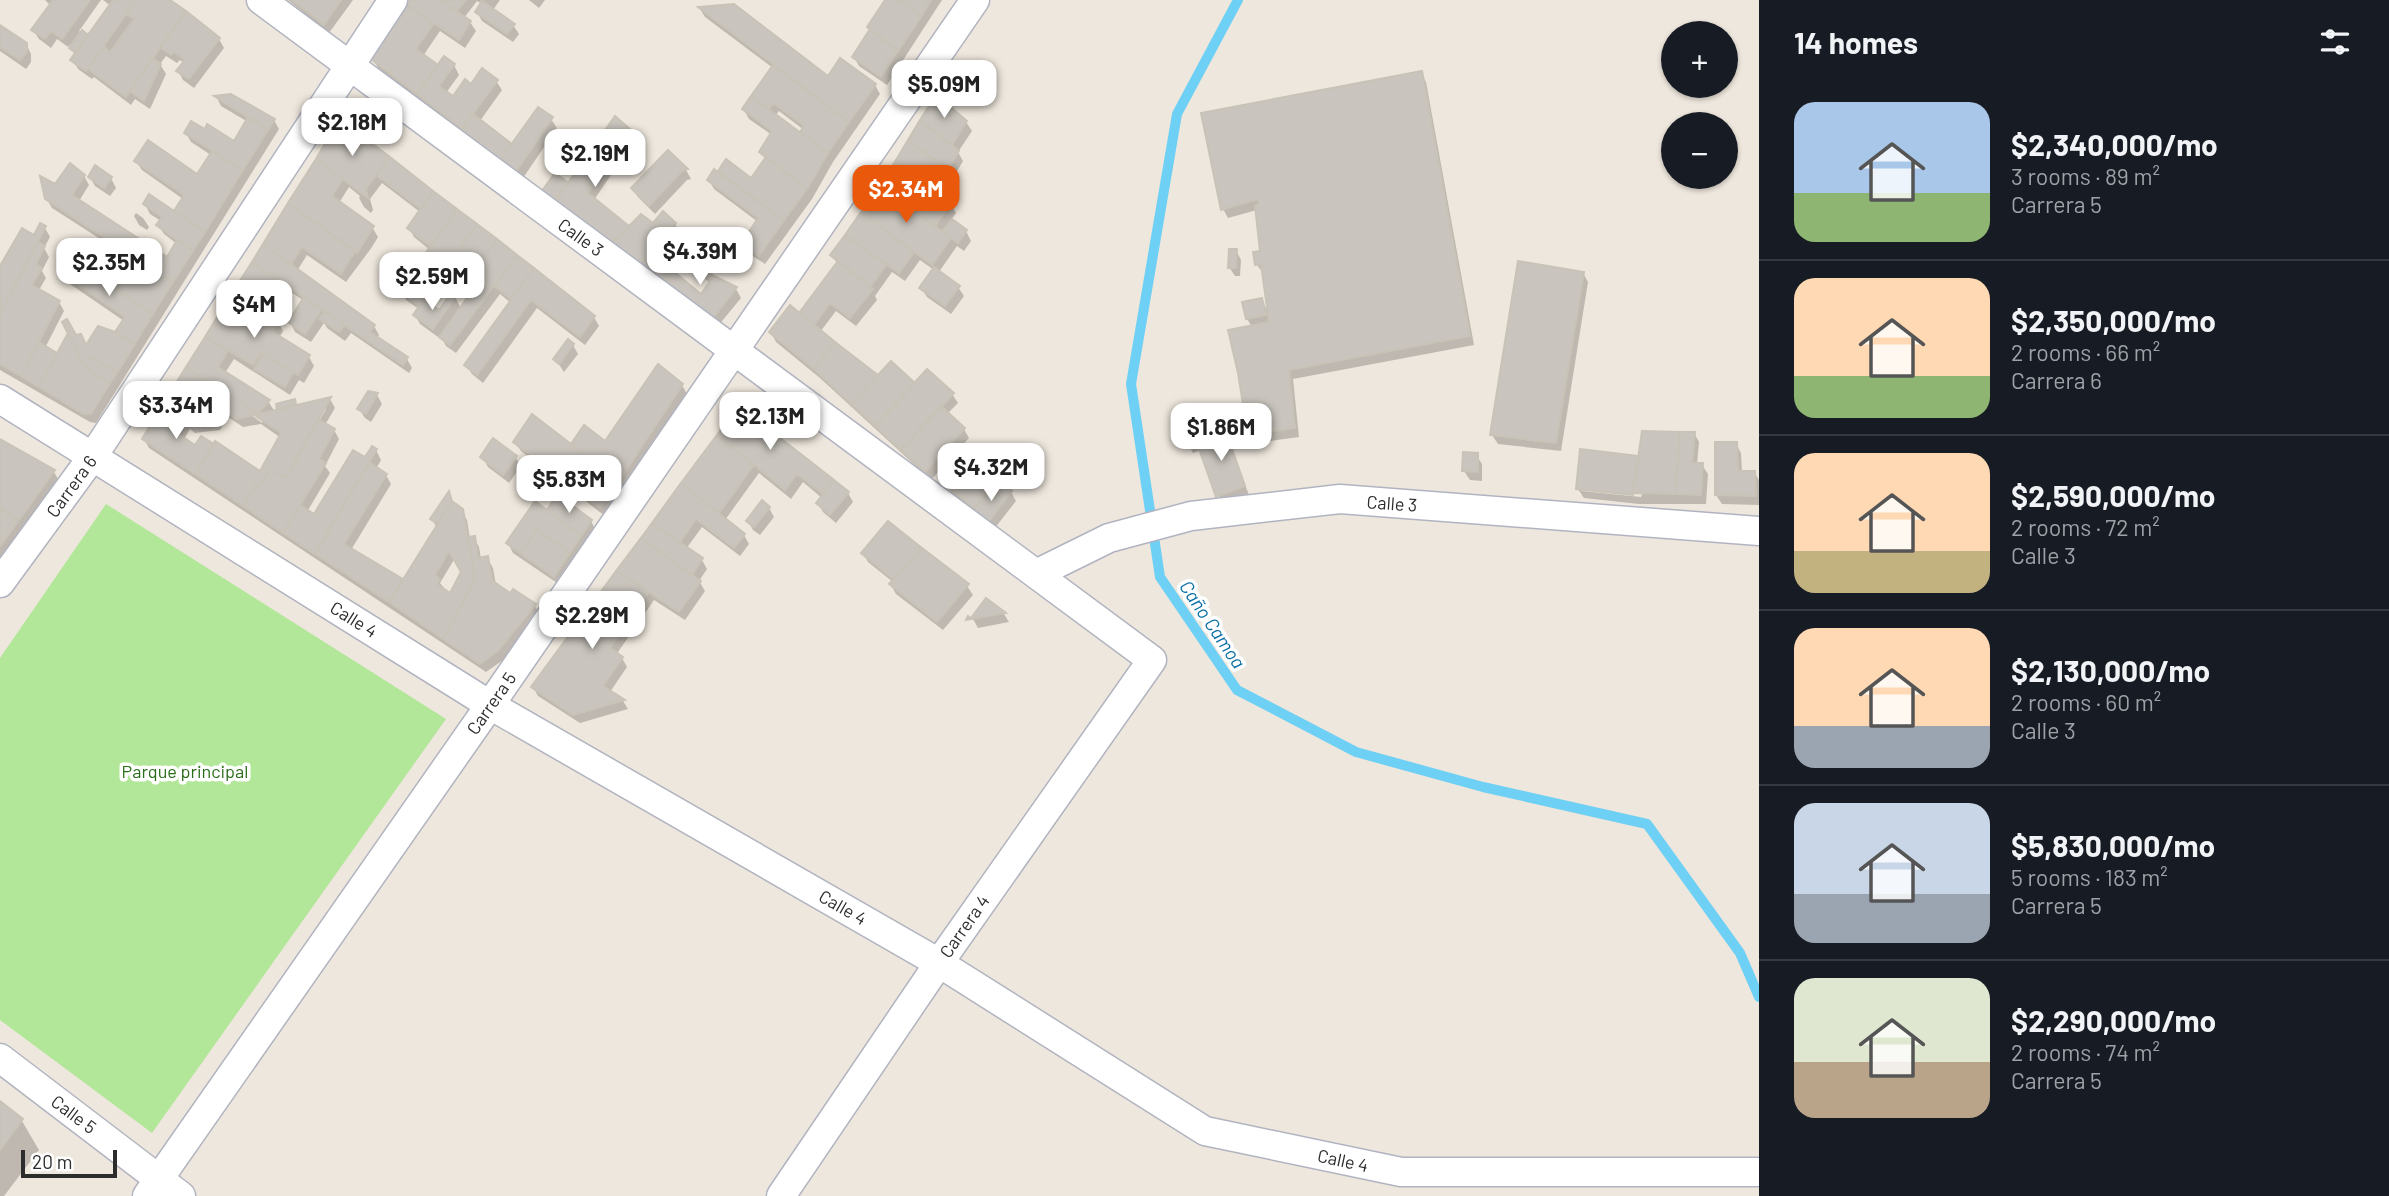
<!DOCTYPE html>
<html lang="en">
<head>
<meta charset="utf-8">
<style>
  body { margin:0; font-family:Barlow,sans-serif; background:#242831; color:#f1f3f6; height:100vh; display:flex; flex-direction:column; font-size:26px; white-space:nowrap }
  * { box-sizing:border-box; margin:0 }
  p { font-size:23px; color:#9ea1a6 }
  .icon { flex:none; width:38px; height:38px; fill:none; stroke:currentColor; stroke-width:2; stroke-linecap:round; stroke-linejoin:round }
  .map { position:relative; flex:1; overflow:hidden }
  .panel { display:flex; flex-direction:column; background:#171b24; width:630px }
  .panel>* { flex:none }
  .fabs { position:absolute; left:1661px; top:21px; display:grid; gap:14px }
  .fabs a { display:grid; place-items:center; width:77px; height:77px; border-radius:50%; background:#171b24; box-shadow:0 2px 5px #0004; font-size:35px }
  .scale { position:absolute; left:21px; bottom:18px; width:96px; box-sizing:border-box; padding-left:7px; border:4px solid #2c2c2c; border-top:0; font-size:19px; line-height:24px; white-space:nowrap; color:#2c2c2c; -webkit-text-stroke:5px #fff; paint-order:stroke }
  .price { position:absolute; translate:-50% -60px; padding:0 16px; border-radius:14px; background:#fff; color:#222; font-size:23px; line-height:46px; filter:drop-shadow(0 2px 4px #0008) }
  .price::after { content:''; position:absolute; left:50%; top:42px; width:21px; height:16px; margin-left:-10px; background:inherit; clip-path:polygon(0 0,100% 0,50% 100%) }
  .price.active { background:#ea580c; color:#fff }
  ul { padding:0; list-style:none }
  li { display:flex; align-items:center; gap:21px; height:175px; padding:0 35px }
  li+li { border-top:2px solid #363941 }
  li span { display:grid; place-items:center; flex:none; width:196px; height:140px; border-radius:21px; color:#555 }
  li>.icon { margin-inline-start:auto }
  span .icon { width:84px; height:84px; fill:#fffc; stroke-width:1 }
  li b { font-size:30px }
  h2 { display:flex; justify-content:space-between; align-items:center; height:84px; padding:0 35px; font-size:30px }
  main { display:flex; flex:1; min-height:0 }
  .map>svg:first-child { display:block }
  .green { fill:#b2e698 }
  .shadow { fill:#0003; fill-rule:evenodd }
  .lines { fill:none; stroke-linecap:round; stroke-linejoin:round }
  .stream { stroke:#6dd0f4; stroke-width:10 }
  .building { fill:#c9c4bd; stroke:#c9c3b7; stroke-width:2; fill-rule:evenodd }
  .minor-casing { stroke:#b1b4c0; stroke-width:31 }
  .minor { stroke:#fff; stroke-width:28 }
  .labels { text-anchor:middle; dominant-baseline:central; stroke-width:7; stroke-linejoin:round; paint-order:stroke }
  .street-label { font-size:18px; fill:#2c2c2c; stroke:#fff }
  .park-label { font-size:18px; fill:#296d18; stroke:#fff }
  .water-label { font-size:19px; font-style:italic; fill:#086ea3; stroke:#fff }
</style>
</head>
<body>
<main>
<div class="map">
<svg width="1759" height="1196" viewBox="0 0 1759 1196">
  <rect width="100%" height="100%" fill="#eee7dd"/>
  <path class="green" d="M106 504 446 719 152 1133 0 1020V658Z"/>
  <path class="shadow" d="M45 0H101L79 31 88 37 111 6 103 0H167L219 39 224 48 194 88 183 80 178 71 184 63 180 60 177 63 166 56 160 64 166 74 150 109 135 99 131 105 94 77 92 79 78 69 73 60 76 56 69 45 68 47 57 39 51 48 39 39 33 30 51 6Z
    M288 0H353L329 33Z
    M408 0H500L493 10 513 25 519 34 513 42 482 21 477 12 482 4 477 1 464 18 470 22 476 31 465 48 440 31 423 56 438 68 454 65 459 75 446 93 454 98 471 86 496 81 502 90 480 121 512 146 551 119 557 128 519 184 462 132 379 70 374 60Z
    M529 0H545L539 8Z
    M887 0H942L887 85 859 66 854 57Z
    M700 9 828 79 875 85 880 94 833 162 812 199 765 264 748 253 743 244 758 222 714 189 709 180 718 174 726 162 751 181 766 160 761 152 772 135 749 119 744 110 773 68 705 17ZM779 111 804 130 800 135 775 116Z
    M0 27 26 44 31 54V62L26 69 0 51Z
    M1421 73 1426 82 1474 345 1293 379 1299 437 1255 443 1249 434 1252 327 1247 319 1244 303 1261 300 1269 313 1264 274 1257 265 1262 253 1257 210 1228 218 1223 209Z
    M231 96 274 120 279 129 96 423 90 422 0 370V270L45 228 50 237 44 248 49 257 42 271 46 278 39 290 59 302 64 311 45 348 57 355 75 337 87 347 116 334 124 321 67 282 62 272 107 284 125 255 52 208 46 198 56 187 84 176 89 185 79 201 167 259 177 244 164 234 158 225 161 221 150 214 145 204 174 213 183 199 142 170 136 161 197 176 211 155 191 142 186 133 234 143 248 122 221 106 217 98Z
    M937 98 966 122 972 131 958 152 963 161 953 178 945 172 933 190 951 204 956 213 951 220 966 231 971 241 964 251 957 246 939 272 958 287 964 296 951 314 927 297 921 288 934 270 920 260 905 281 892 272 875 296 877 300 856 326 836 311 820 332 878 378 952 394 958 403 947 414 964 429 969 438 931 480 820 378 776 342 771 332 799 316 838 265 832 255 881 186Z
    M350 128 594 317 599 326 585 345 537 308 483 383 472 374 466 365 511 303 500 294 456 353 446 346 440 335 438 337 420 324 415 315 419 309 406 300 401 291 430 250 414 237 409 228 420 212 382 183 370 199 373 210 371 213 364 207 359 198 360 196 349 187 339 203 372 227 378 237 372 247 346 282 307 255 297 271 374 326 379 335 377 339 407 359 412 368 409 373 351 333 345 341 327 328 324 323 311 342 295 332 290 322 304 301 285 288 268 315 278 321 283 331 279 338 309 357 314 366 304 383 299 380 290 395 234 359 225 373 268 401 275 412 294 401 297 407 330 399 335 408 325 425 334 430 339 439 325 466 330 473 307 512 315 517 376 450 381 460 376 469 386 475 391 484 351 550 403 582 437 528 432 519 454 505 461 510 467 520 470 539 474 538 479 547 481 559 487 558 493 568 496 585 511 596 535 606 540 615 503 660 486 672 149 448 144 439 335 130ZM472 269 484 277 461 308 455 297 439 313 431 306 446 284 456 291ZM248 408 262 418V423L246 411ZM322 409H326L315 428ZM228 417 243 427 261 424 281 438 261 474 196 447 184 439 190 429 195 433 220 430ZM455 558 463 572 450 595 440 583Z
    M630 131 635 140 594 200 629 228 675 224 680 233 656 260 701 297 710 283 692 267 687 257 698 245 703 253 708 276 736 289 741 298 718 326 613 258 569 185Z
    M668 152 686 170 691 179 687 180 655 214 638 197 633 188Z
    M90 177 111 178 116 188 110 196 95 186Z
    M136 213 143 218 149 227 147 230 139 225 134 216Z
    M1236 250 1241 260 1240 276H1235L1229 267Z
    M1583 273 1588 282 1561 451 1498 444 1492 435Z
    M573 345 578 354 564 372 556 360Z
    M682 385 687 394 605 516 521 451 515 442 571 446 584 428 605 444Z
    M368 393 377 395 382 404 371 422 365 418 359 409Z
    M739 408 848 493 853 502 836 523 823 512 818 503 822 498 803 482 791 499 759 473 725 520 744 535 749 544 740 556 702 527 686 549 702 560 707 569 699 581 705 591 685 620 654 600 616 655 622 658 627 667 610 692 623 701 628 709 580 723 538 696 533 687Z
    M1224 431 1249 495 1223 505 1201 450 1193 453 1189 446Z
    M1694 433 1699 442 1697 465H1702L1708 474 1706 504H1639L1584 498 1578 489ZM1582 488 1642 494 1641 497 1582 491Z
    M0 440 54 472 59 481 0 562Z
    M1736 444 1741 453 1742 473 1754 472 1759 480V505L1722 504 1716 495Z
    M1476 455 1482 464V481L1470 480 1464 471Z
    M515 457 521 466 509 483 488 467 483 458Z
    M942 479 987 481 993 490 1011 492 1016 501 991 533 974 511 947 488Z
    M558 496 591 521 596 531 560 585 513 553 508 543 548 512Z
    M769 508 774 517 760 535 753 530 748 521Z
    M888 524 967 586 973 595 943 630 896 594 891 585 893 582 868 562 863 553Z
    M987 600 1004 614 1009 622 978 628 973 619Z
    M0 1104 22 1121 39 1150 4 1196H0Z"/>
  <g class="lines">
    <path class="stream" d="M1238 0 1177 114 1131 384 1160 577 1237 690 1356 752 1483 787 1647 824 1740 953 1759 997"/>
  </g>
  <path class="building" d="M53 0H90L62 39 51 31 45 39 31 30Z
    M113 0H136L86 71 70 60Z
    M136 0H170L186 11 126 97 88 69 104 46 110 52 134 19 126 14Z
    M292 0H341L324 25Z
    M406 0H440L471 21 459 40 404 3Z
    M440 0H466L457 11Z
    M885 0H899L921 17 898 51 867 27Z
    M899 0H931L921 17Z
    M482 1 515 24 507 34 475 12Z
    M404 3 434 23 416 49 438 65 417 94 372 60 371 53Z
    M734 4 828 76 840 58 876 84 849 122 698 7Z
    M186 11 220 38 189 79 176 71 185 60 174 52 171 55 160 47Z
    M0 25 27 43V52L20 60 0 47Z
    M870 29 898 51 881 77 852 57Z
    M82 30 88 35 76 53 69 48Z
    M444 56 455 64 439 86 453 96 465 79 471 84 482 68 498 80 462 129 417 94Z
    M153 58 161 64 144 101 130 91Z
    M773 65 849 122 828 153 800 132 804 126 773 103 769 109 751 96Z
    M1422 71 1470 336 1289 370 1295 428 1248 435 1238 373 1228 330 1269 322 1261 264 1255 265 1253 252 1260 251 1255 206 1259 204 1258 199 1221 210 1201 113Z
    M231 94 275 119 268 130 214 96Z
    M936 95 967 121 952 145 920 120Z
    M751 96 828 153 807 189 759 152 772 131 742 109Z
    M538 107 553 117 513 176 498 163Z
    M473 114 512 144 498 163 459 133Z
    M615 116 631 130 588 193 629 226 606 249 553 204Z
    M248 117 268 130 243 170 184 133 191 121 205 129 207 124 234 141Z
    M920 120 959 151 948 169 908 140Z
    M350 127 390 157 366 189 368 198 316 159 334 128Z
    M148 140 197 174 212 151 243 170 205 232 174 211 184 195 134 161Z
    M908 140 939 164 926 183 896 160Z
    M668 150 688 169 682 171 649 206 631 188Z
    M390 157 433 191 421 209 376 175Z
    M766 157 807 189 784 220 718 171 726 159 751 178Z
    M316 159 343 179 332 196 374 226 357 253 288 203Z
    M896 160 952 202 935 226 880 185Z
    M70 163 85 175 72 195 167 257 177 240 193 251 173 282 45 199 40 176 55 184Z
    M95 165 112 177 104 188 88 177Z
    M714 169 784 220 759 256 741 244 758 218 707 180Z
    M555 173 569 183 555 202 541 192Z
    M880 185 951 238 932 265 861 212Z
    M433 191 457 209 430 246 407 228Z
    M149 194 205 232 193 251 156 225 162 217 143 204Z
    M288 203 355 251 341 274 302 247 291 264 263 244Z
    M457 209 477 224 419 306 399 290Z
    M663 211 676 223 635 270 606 249 641 214 653 223Z
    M861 212 914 252 899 273 845 235Z
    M952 219 967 230 958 243 942 231Z
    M40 223 46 226 0 314V266L22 228 34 235Z
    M477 224 497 239 477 268 467 261 451 283 441 276Z
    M845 235 887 264 870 287 830 255Z
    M497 239 517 255 450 345 439 337 485 273 477 268Z
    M38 242 45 246 36 264 42 268 32 285 60 301 21 376 0 364V314Z
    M699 242 706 272 737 287 713 318 658 285 672 270 701 294 710 281 685 257Z
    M263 244 375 325 370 332 408 357 403 365 252 262Z
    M1229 249H1237L1236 268H1228Z
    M60 250 153 314 135 344 115 332 125 317 60 272Z
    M126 251 173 282 153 314 106 282Z
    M650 253 672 270 658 285 635 270Z
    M517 255 534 268 511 299 494 286Z
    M838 261 873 289 850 318 830 303 814 325 799 313Z
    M1518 261 1584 272 1556 443 1490 435Z
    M252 262 279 280 261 309 279 320 272 332 226 303Z
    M934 267 960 286 945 306 919 288Z
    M534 268 595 316 580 337 531 300 477 375 464 365Z
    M451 293 456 296 433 329 413 315 424 299 439 310Z
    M304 297 322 309 305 334 288 322Z
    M1262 298 1266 315 1246 319 1242 302Z
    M226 303 310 355 298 375 261 353 253 365 205 337Z
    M790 305 835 342 814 369 769 332Z
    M325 311 345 325 339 332 319 319Z
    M67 319 76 335 81 334 86 345 98 326 115 332 135 344 117 373 92 357 85 367 62 322Z
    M68 333 85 367 110 383 91 414H83L39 387Z
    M205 337 228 351 218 367 270 400 258 414 186 367Z
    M568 339 574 344 559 364 553 359Z
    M39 342 57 353 39 387 21 376Z
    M835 342 878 375 851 404 814 369Z
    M263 354 293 372 285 387 254 369Z
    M92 357 117 373 110 383 85 367Z
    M891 361 915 383 875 426 851 404Z
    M658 364 683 384 619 481 571 444 584 425 605 441Z
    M186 367 258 414 236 419 222 409 215 421 189 424 162 406Z
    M927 369 954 393 901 450 875 426Z
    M368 391 378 393 366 414 357 409Z
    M331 397 286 478 271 469 259 488 255 485 243 506 195 474 215 441 260 471 281 433 254 415Z
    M295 399 296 405 277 410 276 404Z
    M738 405 834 480 823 494 797 474 785 490 717 435Z
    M162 406 185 421 177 433 195 445 201 436 214 444 195 474 142 439Z
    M941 406 965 428 925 472 901 450Z
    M532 414 619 481 600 508 513 442Z
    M318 419 335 429 319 459 326 463 283 533 243 506 255 485 259 488 271 469 286 478Z
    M1188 423 1194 442 1187 445 1180 427Z
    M1225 429 1245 486 1216 497 1196 440Z
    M1642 431 1680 432 1675 494 1633 493Z
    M1680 432H1695L1692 463H1703L1701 495 1675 494Z
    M717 435 754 465 719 513 681 483Z
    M493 438 517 456 503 475 480 457Z
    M0 439 55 470 19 520 0 508Z
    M1715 442H1737L1738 471H1755L1756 496 1715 495Z
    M372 446 377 449 315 554 283 533 300 505 314 514 353 450 365 457Z
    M1580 449 1639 456 1633 495 1576 489Z
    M1463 452 1478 453V472L1462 471Z
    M961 456 989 479 983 485 990 490 974 508 940 479Z
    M369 462 387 474 344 544 403 579 389 602 315 554Z
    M834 480 849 492 830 515 816 503Z
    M999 481 1012 491 986 525 970 513Z
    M681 483 745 534 734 548 696 519 680 542 652 523Z
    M449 491 452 501 438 524 430 519Z
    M557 494 592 520 581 536 547 510Z
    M762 500 770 507 754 527 746 521Z
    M452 501 463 509 475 579 443 639 389 602ZM449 551 461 572 450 593 437 584 440 579 435 575Z
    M535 501 581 536 570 553 537 530 521 554 506 543Z
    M0 508 19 520 0 546Z
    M888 521 922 548 893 579 861 553Z
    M652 523 703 558 692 575 641 538Z
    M537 530 570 553 554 577 521 554Z
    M475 536 478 558 488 556 492 579H490L510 593 513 589 536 604 498 651 480 664 443 639 475 579 468 537Z
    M641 538 701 581 679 612 616 571Z
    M922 548 969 584 937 622 889 584Z
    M616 571 649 592 610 648 623 657 603 686 625 700 573 715 531 687Z
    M986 598 1006 613 966 620 968 616 971 618Z
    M0 1101 23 1119 0 1150Z"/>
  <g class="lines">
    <defs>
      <path id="minor" d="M261 0 1152 660 939 963 781 1196
        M0 399 490 705 939 963 1205 1131 1401 1172H1759
        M1036 574 1109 538 1191 516 1340 499 1759 531
        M0 583 93 456 393 0
        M0 1058 181 1196
        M147 1196 490 705 975 0"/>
    </defs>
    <use href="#minor" class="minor-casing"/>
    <use href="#minor" class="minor"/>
  </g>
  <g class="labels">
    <g class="street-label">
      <text transform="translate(581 237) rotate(36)">Calle 3</text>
      <text transform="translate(71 486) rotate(-54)">Carrera 6</text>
      <text transform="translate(1392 503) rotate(4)">Calle 3</text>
      <text transform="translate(354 619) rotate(32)">Calle 4</text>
      <text transform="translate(491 703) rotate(-55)">Carrera 5</text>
      <text transform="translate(843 907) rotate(30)">Calle 4</text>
      <text transform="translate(964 926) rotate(-55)">Carrera 4</text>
      <text transform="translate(74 1114) rotate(37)">Calle 5</text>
      <text transform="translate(1343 1160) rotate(12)">Calle 4</text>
    </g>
    <g class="park-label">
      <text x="185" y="771">Parque principal</text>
    </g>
    <g class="water-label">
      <text transform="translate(1213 624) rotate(56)">Caño Camoa</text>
    </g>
  </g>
</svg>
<div class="fabs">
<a>+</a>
<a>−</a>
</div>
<div class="scale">20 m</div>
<b class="price" style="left:944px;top:120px">$5.09M</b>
<b class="price" style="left:352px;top:158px">$2.18M</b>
<b class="price" style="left:595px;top:189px">$2.19M</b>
<b class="price active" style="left:906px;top:225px">$2.34M</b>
<b class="price" style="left:700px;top:287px">$4.39M</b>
<b class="price" style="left:109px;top:298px">$2.35M</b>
<b class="price" style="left:432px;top:312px">$2.59M</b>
<b class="price" style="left:254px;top:340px">$4M</b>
<b class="price" style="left:176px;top:441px">$3.34M</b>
<b class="price" style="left:770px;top:452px">$2.13M</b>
<b class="price" style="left:1221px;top:463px">$1.86M</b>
<b class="price" style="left:991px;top:503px">$4.32M</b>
<b class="price" style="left:569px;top:515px">$5.83M</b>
<b class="price" style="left:592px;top:651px">$2.29M</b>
</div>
<section class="panel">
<h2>14 homes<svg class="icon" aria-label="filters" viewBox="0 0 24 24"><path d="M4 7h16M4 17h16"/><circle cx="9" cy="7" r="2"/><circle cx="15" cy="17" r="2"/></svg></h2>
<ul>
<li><span style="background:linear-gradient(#a9c7e8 65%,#8fb573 0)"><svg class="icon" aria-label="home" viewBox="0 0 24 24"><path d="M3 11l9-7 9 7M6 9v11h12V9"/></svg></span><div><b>$2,340,000/mo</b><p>3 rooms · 89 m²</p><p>Carrera 5</p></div></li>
<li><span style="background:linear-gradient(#ffd9b3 70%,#8fb573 0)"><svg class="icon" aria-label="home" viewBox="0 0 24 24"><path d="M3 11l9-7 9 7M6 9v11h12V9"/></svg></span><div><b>$2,350,000/mo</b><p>2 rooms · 66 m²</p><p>Carrera 6</p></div></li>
<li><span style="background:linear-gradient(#ffd9b3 70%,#c2b280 0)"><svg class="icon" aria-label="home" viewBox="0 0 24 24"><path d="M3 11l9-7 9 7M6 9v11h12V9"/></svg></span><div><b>$2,590,000/mo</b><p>2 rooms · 72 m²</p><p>Calle 3</p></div></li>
<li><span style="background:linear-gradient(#ffd9b3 70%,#9aa5b1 0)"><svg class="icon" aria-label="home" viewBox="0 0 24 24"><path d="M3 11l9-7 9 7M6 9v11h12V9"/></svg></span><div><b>$2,130,000/mo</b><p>2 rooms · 60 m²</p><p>Calle 3</p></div></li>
<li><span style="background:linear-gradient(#c9d6e8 65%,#9aa5b1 0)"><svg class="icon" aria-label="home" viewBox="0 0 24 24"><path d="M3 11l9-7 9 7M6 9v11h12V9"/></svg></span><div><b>$5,830,000/mo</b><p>5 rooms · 183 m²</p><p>Carrera 5</p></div></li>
<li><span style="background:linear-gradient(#dfe7d0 60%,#b9a48a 0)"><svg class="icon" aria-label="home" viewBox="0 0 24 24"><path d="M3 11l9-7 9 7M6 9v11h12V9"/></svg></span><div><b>$2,290,000/mo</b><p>2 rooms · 74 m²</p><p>Carrera 5</p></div></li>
</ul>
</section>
</main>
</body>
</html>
